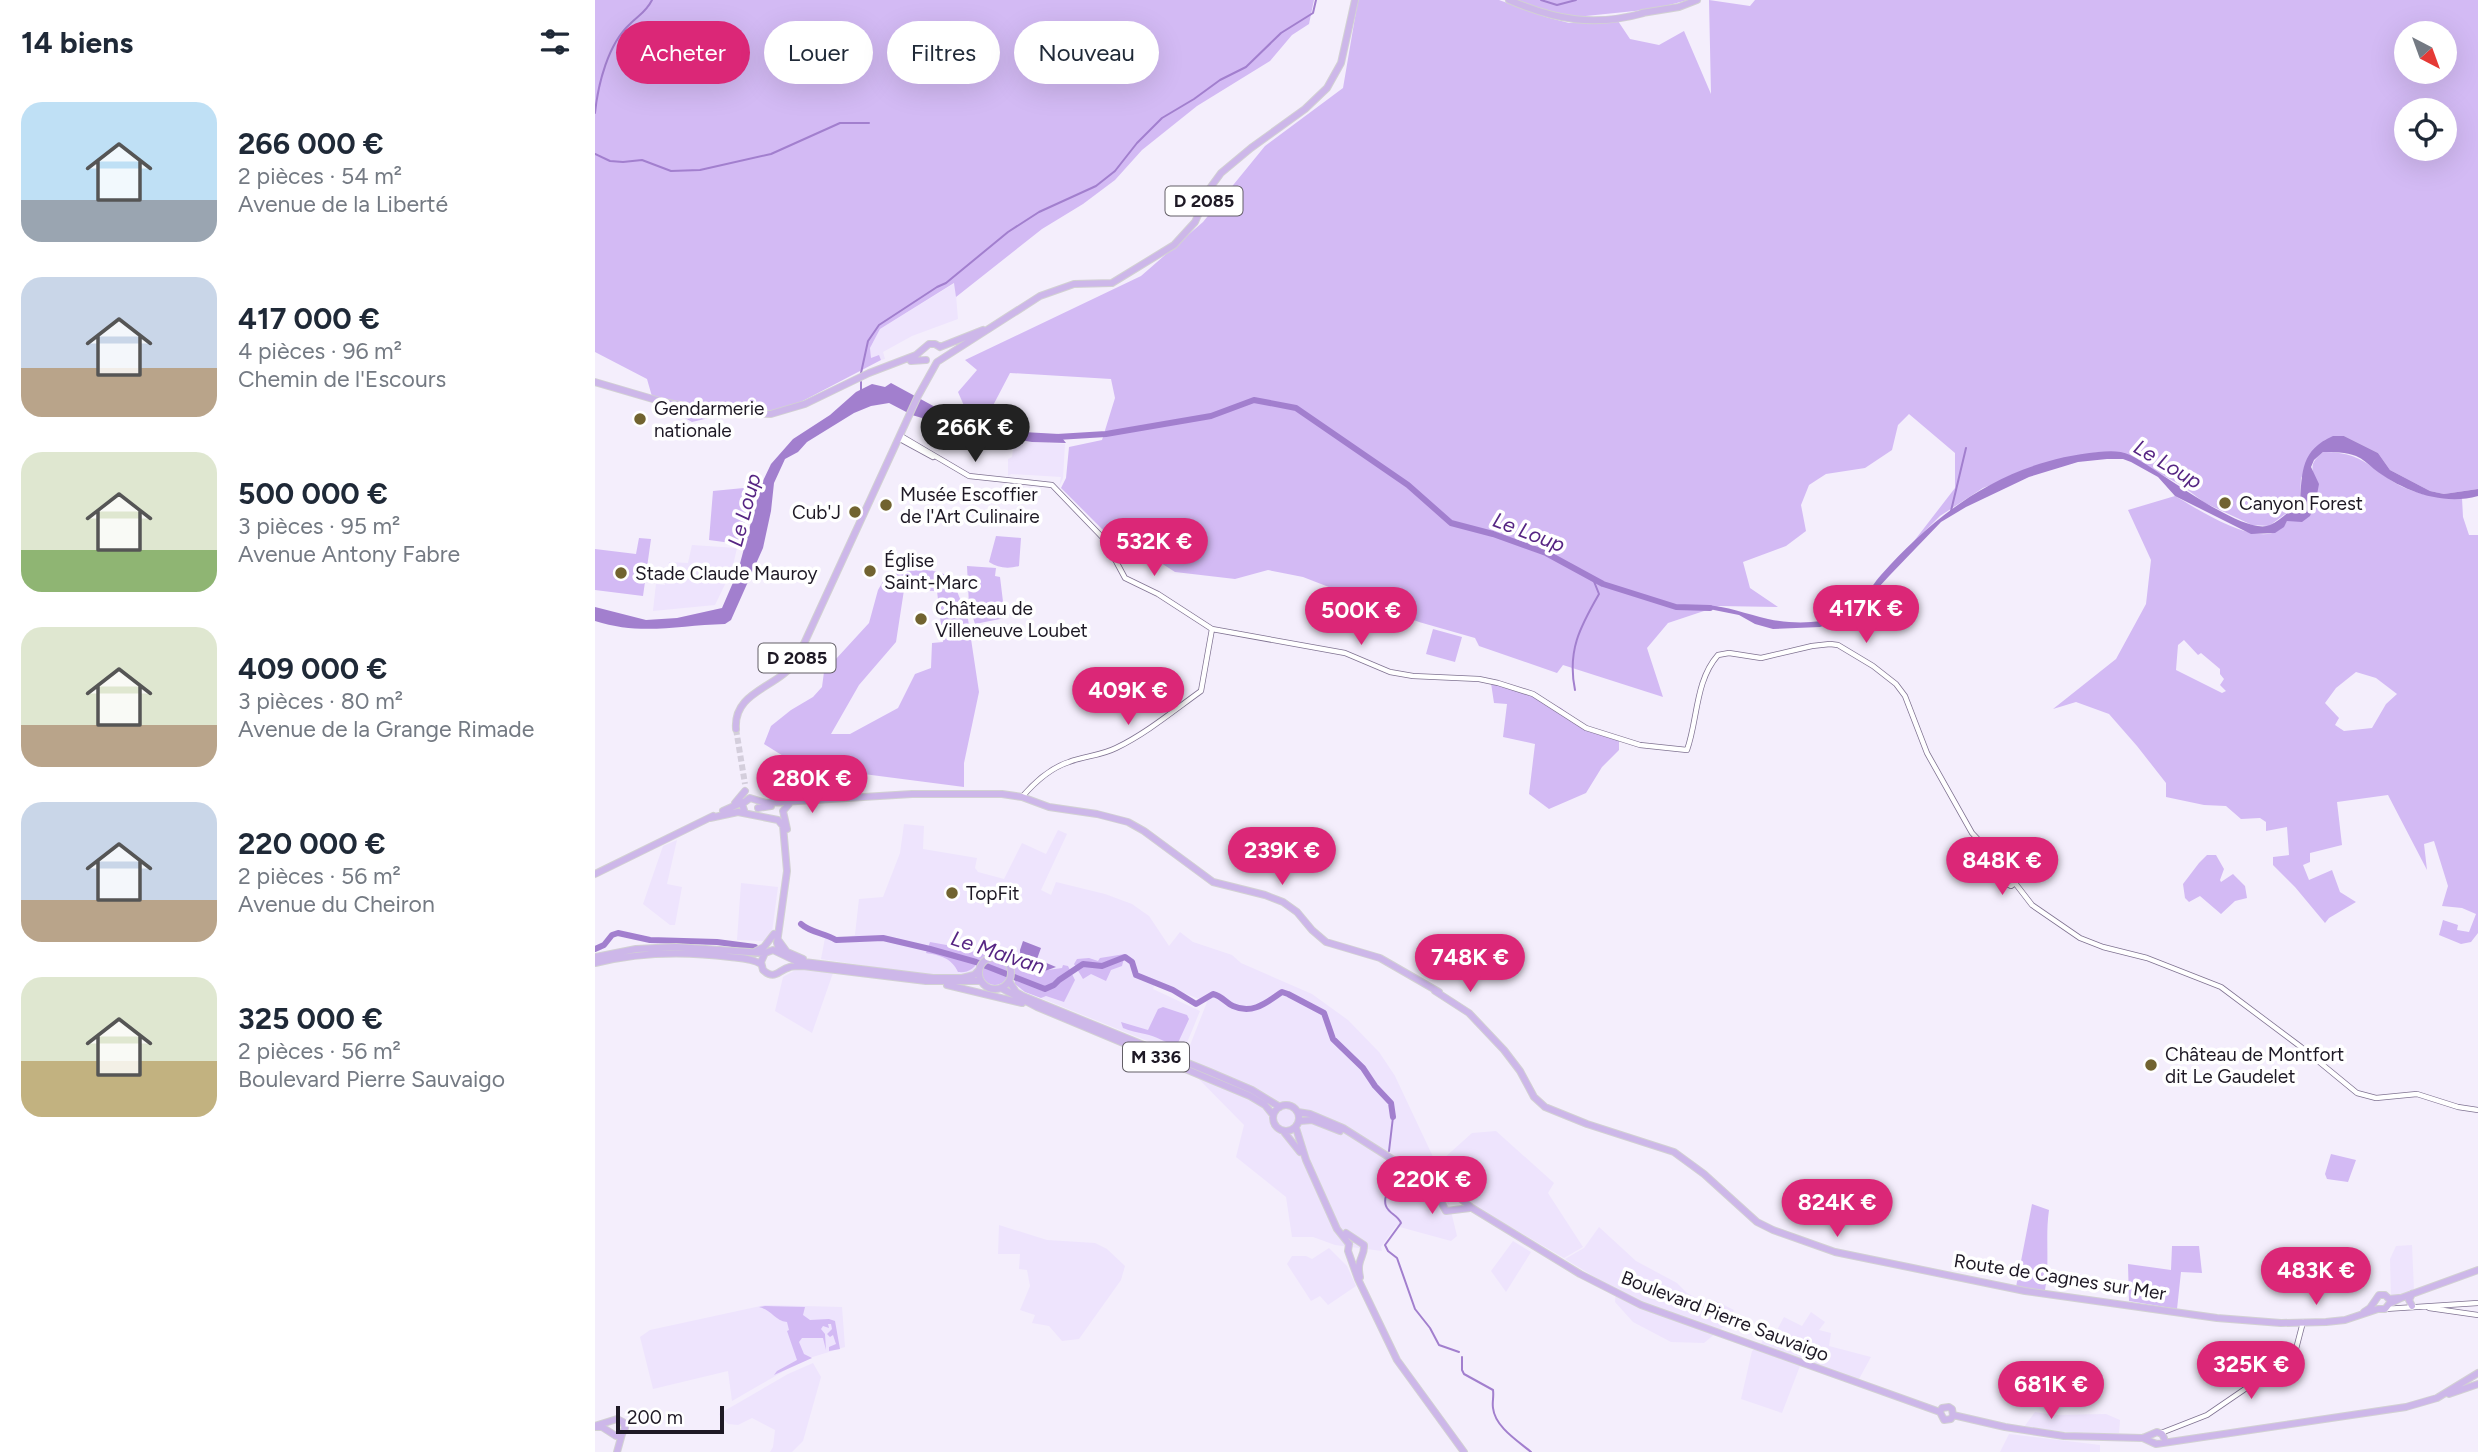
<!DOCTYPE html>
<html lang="fr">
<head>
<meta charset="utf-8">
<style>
  body { margin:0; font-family:Figtree,sans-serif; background:#f2f2f3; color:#1f2937; height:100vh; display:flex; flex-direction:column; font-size:26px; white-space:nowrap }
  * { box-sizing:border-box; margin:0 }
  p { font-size:23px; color:#747a83 }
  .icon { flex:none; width:38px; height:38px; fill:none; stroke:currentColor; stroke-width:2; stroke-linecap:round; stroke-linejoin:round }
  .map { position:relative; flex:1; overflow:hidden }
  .side { display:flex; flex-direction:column; background:#fff; width:595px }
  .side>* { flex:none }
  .hud { position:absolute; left:21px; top:21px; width:665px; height:63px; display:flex; gap:14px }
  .needle { width:46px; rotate:139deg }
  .buttons { position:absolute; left:1799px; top:21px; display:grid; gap:14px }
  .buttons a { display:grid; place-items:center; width:63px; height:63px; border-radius:50%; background:#fff; box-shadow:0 7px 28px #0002; font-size:35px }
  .scale { position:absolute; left:21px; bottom:18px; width:108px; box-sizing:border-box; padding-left:7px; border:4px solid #1e1925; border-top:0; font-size:19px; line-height:24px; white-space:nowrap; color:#1e1925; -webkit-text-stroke:5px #fff; paint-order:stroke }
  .price { position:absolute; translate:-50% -60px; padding:0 16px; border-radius:24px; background:#db2777; color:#fff; font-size:23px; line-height:46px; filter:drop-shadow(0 2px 4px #0008) }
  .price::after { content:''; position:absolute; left:50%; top:42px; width:21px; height:16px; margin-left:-10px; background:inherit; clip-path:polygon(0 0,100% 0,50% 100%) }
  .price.active { background:#222; color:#fff }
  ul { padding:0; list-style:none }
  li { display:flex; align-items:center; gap:21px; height:175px; padding:0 21px }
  li span { display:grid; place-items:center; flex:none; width:196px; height:140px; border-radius:21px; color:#555 }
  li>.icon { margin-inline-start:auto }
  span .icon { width:84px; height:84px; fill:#fffc; stroke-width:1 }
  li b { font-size:30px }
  h2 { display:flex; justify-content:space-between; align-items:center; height:84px; padding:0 21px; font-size:30px }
  .tag { padding:0 24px; border-radius:32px; background:#fff; box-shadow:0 7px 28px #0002; font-size:24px; line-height:63px }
  .tag.active { background:#db2777; color:#fff }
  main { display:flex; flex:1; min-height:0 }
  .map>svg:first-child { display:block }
  .built { fill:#eee4fd }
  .green { fill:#d3baf4; fill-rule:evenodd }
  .water { fill:#a27fce }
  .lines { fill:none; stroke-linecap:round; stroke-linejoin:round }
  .stream { stroke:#a27fce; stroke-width:2 }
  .river { stroke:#a27fce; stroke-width:6 }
  .major-tunnel { stroke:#d4cedc; stroke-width:6; stroke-dasharray:6 3; stroke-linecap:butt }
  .minor-casing { stroke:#7f7291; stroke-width:6 }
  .major-casing { stroke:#d2d1d3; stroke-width:8 }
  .minor { stroke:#fff; stroke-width:4.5 }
  .major { stroke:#cdb7e9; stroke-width:6 }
  .poi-dot { fill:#716330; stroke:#fff; stroke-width:2.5 }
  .labels { text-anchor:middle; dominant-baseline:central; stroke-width:7; stroke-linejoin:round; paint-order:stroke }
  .shield { fill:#fff; stroke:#625e66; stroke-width:2 }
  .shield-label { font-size:18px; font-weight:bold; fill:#1e1925 }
  .poi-label { font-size:19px; fill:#1e1925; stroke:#fff; text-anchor:start }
  .street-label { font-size:19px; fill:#1e1925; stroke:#fff }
  .water-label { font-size:21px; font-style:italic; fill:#562583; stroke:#fff }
</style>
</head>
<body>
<main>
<section class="side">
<h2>14 biens<svg class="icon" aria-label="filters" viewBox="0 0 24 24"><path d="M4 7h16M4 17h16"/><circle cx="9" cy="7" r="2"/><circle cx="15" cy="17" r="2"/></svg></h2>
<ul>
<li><span style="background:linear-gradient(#bfe0f5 70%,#9aa5b1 0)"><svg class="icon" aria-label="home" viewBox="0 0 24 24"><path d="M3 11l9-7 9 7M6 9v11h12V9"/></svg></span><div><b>266 000 €</b><p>2 pièces · 54 m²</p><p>Avenue de la Liberté</p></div></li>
<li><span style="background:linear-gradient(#c9d6e8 65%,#b9a48a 0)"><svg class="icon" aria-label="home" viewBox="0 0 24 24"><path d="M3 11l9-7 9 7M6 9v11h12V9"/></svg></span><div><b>417 000 €</b><p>4 pièces · 96 m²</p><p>Chemin de l'Escours</p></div></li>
<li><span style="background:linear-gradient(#dfe7d0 70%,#8fb573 0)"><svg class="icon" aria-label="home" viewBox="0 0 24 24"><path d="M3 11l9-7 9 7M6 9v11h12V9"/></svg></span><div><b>500 000 €</b><p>3 pièces · 95 m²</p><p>Avenue Antony Fabre</p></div></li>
<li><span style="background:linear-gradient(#dfe7d0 70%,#b9a48a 0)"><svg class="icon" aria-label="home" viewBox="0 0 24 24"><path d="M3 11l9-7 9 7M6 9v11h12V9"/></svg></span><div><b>409 000 €</b><p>3 pièces · 80 m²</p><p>Avenue de la Grange Rimade</p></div></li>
<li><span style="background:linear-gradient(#c9d6e8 70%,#b9a48a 0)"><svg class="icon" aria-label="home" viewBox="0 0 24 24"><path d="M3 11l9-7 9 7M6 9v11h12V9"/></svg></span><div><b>220 000 €</b><p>2 pièces · 56 m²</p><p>Avenue du Cheiron</p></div></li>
<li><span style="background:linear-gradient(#dfe7d0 60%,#c2b280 0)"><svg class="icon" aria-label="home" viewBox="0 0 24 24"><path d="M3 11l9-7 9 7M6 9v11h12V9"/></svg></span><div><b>325 000 €</b><p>2 pièces · 56 m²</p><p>Boulevard Pierre Sauvaigo</p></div></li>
</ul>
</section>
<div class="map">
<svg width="1883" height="1452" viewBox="0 0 1883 1452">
  <rect width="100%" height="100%" fill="#f4eefc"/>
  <path class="built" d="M360 283 363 319 317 336 288 352 290 359 286 360 284 356 276 359 275 348 285 329Z
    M419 441 470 444 468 478 464 487 466 477 416 474 413 476V459L417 457Z
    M97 545 142 548 137 570 120 605 58 611 61 584 70 585 74 562 93 563Z
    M309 824 329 826 328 849 382 858 380 868 383 872 409 879 427 843 451 854 463 830 472 834 446 890 456 895 461 882 510 894 537 904 554 916 574 946 585 932 598 942 637 955 646 963 717 994 753 1020 784 1052 800 1076 840 1161 850 1186 862 1236 856 1241 801 1226 786 1247 787 1251 740 1245 718 1237H697L691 1197 641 1157 649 1125 588 1063 612 1002 560 982 558 989 605 1011 587 1055 426 990 419 982 420 969 418 963 407 955 400 953 391 956 377 973 360 976H338L226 959 230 938 245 939 260 935 264 899 288 897 305 853Z
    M82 840 72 884 87 887 80 925H75L48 904 68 846Z
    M146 883 183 887 177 932 172 941 142 940Z
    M204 968 238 973 217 1033 180 1011 188 977Z
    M901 1131 959 1183 953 1193 988 1247 969 1258 869 1200 848 1166 850 1164 848 1159 877 1133Z
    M404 1225 452 1240 500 1243 512 1249 530 1266 526 1280 484 1339 467 1341 454 1326 437 1323 440 1315 425 1310 435 1286 432 1270 424 1269 425 1254H403Z
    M1004 1227 1041 1261 1082 1283 1092 1293 1107 1301 1119 1300 1139 1310 1134 1322 1109 1343 1076 1342 1038 1322 1020 1302 1021 1290 970 1259 989 1248Z
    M918 1241 936 1252 911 1292 896 1271Z
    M1817 1245 1819 1290 1805 1297 1796 1296 1795 1259 1801 1246Z
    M734 1248 752 1266 761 1286 733 1305 725 1296 716 1301 692 1264 697 1256H711L717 1259Z
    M170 1305 247 1307 250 1347 208 1360 137 1401 133 1371 58 1389 45 1337 55 1330Z
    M1216 1312 1230 1322 1224 1330 1236 1333 1234 1346 1276 1357 1264 1379 1205 1366 1187 1413 1146 1399 1157 1351 1166 1344 1174 1328 1182 1330 1189 1317 1207 1326Z
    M218 1363 226 1377 208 1441 197 1452H175L178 1447 180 1430 157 1418 143 1425 133 1424 124 1414 193 1374Z
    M1440 1412 1459 1415 1511 1414 1525 1420 1524 1433 1490 1434 1429 1427Z
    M1414 1434 1505 1445V1452H1405Z"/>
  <path class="green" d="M0 0H719L714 24 697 35 675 61 602 106 547 150 520 180 488 204 447 229 361 297 359 283 285 329 275 348 276 358 284 355 286 360 200 405 180 410 144 411 97 422 58 400 52 379 0 352Z
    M763 0H904L951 17 974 23 1023 21 1035 39 1064 45 1089 31 1116 94 1114 0 1155 6 1160 0H1883V489L1849 494 1835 491 1795 470 1783 453 1749 436 1730 440 1706 478 1705 503 1674 526 1657 525 1610 503 1586 485 1524 452H1505L1464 459 1388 488 1345 516 1316 545 1360 488V453L1314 414 1303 425 1297 450 1270 468 1231 474 1214 485 1206 505 1211 531 1191 546 1148 562 1155 588 1183 607 1124 606 1073 623 1052 648 1068 697 968 665 962 673 884 646 880 638 824 622 708 577 673 570 640 579 580 572 549 552 515 537 466 488 471 478 474 447 507 440 520 398 516 379 415 373 392 417 370 408 363 392 382 370 370 360 546 276 608 222 670 146 748 88ZM1811 33H1850V72H1811ZM1811 110H1850V149H1811Z
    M921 0H1093L1059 9 981 17 952 12Z
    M1728 452C1775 451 1780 478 1818 491 1835 497 1849 498 1867 498L1868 517 1874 535H1883V933L1876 942 1866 944 1844 935 1848 920 1863 925 1862 930 1874 932 1881 914 1867 908 1847 906 1853 886 1839 841 1829 844 1832 870 1793 795 1742 802 1747 845 1715 853V862L1708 865 1714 880 1737 870 1745 892 1761 902 1734 918 1730 923 1700 887 1678 865V857L1694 855 1692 827 1671 831V822L1665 818 1646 819 1631 806 1609 805 1571 797V783L1542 746 1514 714 1481 702 1458 709 1521 659 1551 604 1556 560 1533 510 1580 496C1603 509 1674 557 1692 521H1697L1719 476C1715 464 1719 460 1728 452ZM1589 640 1603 655 1606 653 1625 669V674L1629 679 1625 685 1631 691 1627 693 1581 670 1583 645ZM1761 672 1781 678 1802 694 1791 704 1777 728 1749 731 1740 725 1744 718 1730 703 1741 688Z
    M159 487 144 544 114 540 118 491Z
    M401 536 426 538 424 566C413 569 403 568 394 562Z
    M44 538 56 539 48 596 0 590V549L41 554Z
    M372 566 401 568 400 576 405 577 410 618 380 624 374 605Z
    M335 570 356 576 373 619 384 692 369 763V787L261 773 193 759 169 744 176 726 196 710 218 697 227 687 229 672 274 623 283 590 290 578 304 571ZM309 590 342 591 348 642 337 643 336 668 320 674 303 708 255 734H236L264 685 301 642Z
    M838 629 867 637 860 662 831 654Z
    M896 683 932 692 966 708 992 730 1014 735 1024 741V750L1007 767 991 793 954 809 934 794 940 744 908 737 912 704 899 703Z
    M1612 855H1621L1629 869 1625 880 1626 882 1638 874 1650 886 1652 898 1640 901 1626 914 1605 896 1594 902 1590 898 1588 884 1604 863Z
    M335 942 357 946 360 950C369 950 388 954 398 950L400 945 402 950C379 956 384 974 363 972 357 958 344 955 331 953Z
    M425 954 426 965H438L446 971 467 968 468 965 473 966 480 980 469 1002 451 996 446 998 430 992 420 984 419 955Z
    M530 954 527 966 516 970 511 981 496 974 488 979 479 964 482 959 494 958 503 961 505 958Z
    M387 972a13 13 0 1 1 26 0a13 13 0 1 1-26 0Z
    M568 1007 592 1015 594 1019 582 1045C570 1043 561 1036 550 1034 542 1032 535 1031 528 1028L526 1022 553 1030 563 1009Z
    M1736 1154 1761 1160 1753 1182 1732 1179 1730 1174Z
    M1437 1204 1454 1210C1450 1237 1455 1263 1450 1290L1447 1291 1421 1287Z
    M1577 1246H1604L1607 1273 1586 1272 1582 1309 1534 1301 1533 1264 1576 1270Z
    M170 1306 210 1307 208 1315 215 1320 234 1319 240 1321 245 1349 234 1351V1347L241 1344 238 1335 235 1337 232 1334 237 1329 236 1324H233L234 1328 228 1326 226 1329 230 1334 231 1350 228 1338H207L204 1342 209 1354 217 1358 179 1375 182 1371 202 1360 192 1331 194 1330 192 1322C179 1320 177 1310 164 1307Z"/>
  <path class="water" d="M296 383 366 421 428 432 464 434 471 443 437 442 377 433 317 415 294 403 276 406 259 413 212 442 203 452 190 459 179 483 176 511 168 548 136 620 130 624C83 625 47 636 0 621V607L51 620 82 618 127 608 143 571 166 485 176 464 198 439 235 415 261 392 277 384 290 387Z
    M1738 436H1749L1783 453 1795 470 1835 491 1849 494 1883 489V496C1847 506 1808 491 1779 469 1773 464 1768 459 1761 456 1751 452 1739 452 1728 452L1719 460 1716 467 1724 484 1720 505 1715 516 1707 522 1692 521 1689 527 1680 533 1656 534 1580 496 1563 477 1536 462 1528 459H1512L1483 462 1434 477 1371 507 1346 522 1295 575 1283 588 1270 611 1256 617 1225 627 1178 629 1160 624 1144 615 1109 608 1110 605C1132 606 1151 614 1173 619 1196 624 1224 624 1246 616 1267 609 1273 589 1286 575 1346 508 1412 461 1503 452 1513 451 1525 450 1535 455 1562 468 1648 537 1675 525 1685 521 1695 510 1705 503 1707 471 1706 450 1738 436Z
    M428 941 446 948 442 959 461 967 450 971 437 964H426L425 950Z"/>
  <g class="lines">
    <path class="stream" d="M946 0 962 5 981 0
      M0 113C3 84 13 44 35 24 44 15 51 12 57 0
      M0 154 15 161 28 162 47 160 76 171 105 170 176 154 245 123H274
      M266 373 273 341 284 325 342 287 351 283 413 232 444 212 501 186 520 171 542 143 567 118 599 99 625 80 651 67 686 33 718 13 721 0
      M266 392V382
      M1356 511 1371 448
      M980 690C972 651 985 627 1004 594L998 579
      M794 1151 798 1117
      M793 1161C795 1167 799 1171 799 1177 798 1187 787 1195 791 1206 794 1214 803 1215 806 1223L790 1245 793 1251 802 1258 820 1309 835 1328 844 1345 864 1352
      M867 1357V1370L869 1374 898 1390C899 1397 897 1402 898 1408 900 1427 923 1441 936 1452"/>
    <path class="river" d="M462 437 511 434 616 416 659 400 701 408 813 485 856 523 898 534 951 553 1008 584 1081 607 1115 608
      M206 924C216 933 230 933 241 940L288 938 335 949 381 962 450 989 459 985 464 980 488 964 507 966 530 957 537 962 541 975 578 990 601 1004 618 994C627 996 631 1003 638 1006 658 1015 672 1002 687 992L693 994 729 1013 738 1039 768 1068 780 1086 796 1103 798 1117
      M0 949 9 945 17 935 23 933 55 940 122 942 160 947"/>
    <path class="major-tunnel" d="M141 729 150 784"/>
    <defs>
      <path id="minor" d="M306 436 374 476 457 485 509 539 530 578 563 594 617 629 750 653 795 672 818 676 884 679 903 683 938 694 991 728 1045 745 1092 750C1103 719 1100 681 1123 655L1134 653 1166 658 1217 646 1235 644 1243 645 1278 666 1301 684 1310 696 1332 753 1377 833 1420 878V883L1437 905 1485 938 1508 947 1552 958 1626 987 1706 1047 1762 1093 1781 1098 1822 1094 1863 1107 1883 1110
        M305 439 338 457
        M427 797C439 783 455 768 474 762 489 756 505 756 521 748 552 733 578 711 606 691L617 629
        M1410 871 1412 884 1416 886 1420 883
        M1834 1308 1883 1315
        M1790 1309 1883 1303
        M1566 1433 1612 1415 1691 1361 1701 1349 1708 1322"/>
      <path id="major" d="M914 0C961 20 999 27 1049 13
        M1047 13 1084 7 1102 0
        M345 347 388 330
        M316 361 331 360
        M0 382 68 402 127 413 176 414 210 404 274 373 321 355 334 344H340L345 347
        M141 729C138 691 183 688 201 661L323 396 342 362 445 296 479 284 517 283 579 245 600 222 615 188 626 173 656 148 710 109 732 88 746 63 760 0
        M140 803 150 791
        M163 808 176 806
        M128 811 148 802
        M150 813 147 804 155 798 171 803 317 794H407L427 797 454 807 502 814 533 822 549 831 618 882 670 895 688 902 702 912 717 930 731 942 785 958 844 992
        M115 818 143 812 183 820 188 826 192 871 182 943 185 952
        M192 829 188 811 194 804
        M0 874 118 816
        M184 941 192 952 208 959
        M161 951 169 947 179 934
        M384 973a16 16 0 1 1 32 0a16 16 0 1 1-32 0Z
        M0 957 41 949 81 947 170 953
        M0 963C44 952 89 951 135 957 145 958 157 958 166 964
        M384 970 379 975 367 978H338L201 961 178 950 170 953 166 962 168 970C180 981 183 970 195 967 198 966 205 966 208 966L331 981H385
        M414 981 421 992 428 996 615 1072 657 1090 685 1107
        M352 985 427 1003
        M406 988 442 1007 655 1096 670 1105 678 1115
        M840 991 874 1013 909 1050 925 1071 939 1097 950 1107 992 1124 1079 1152 1109 1174 1162 1222 1178 1230 1240 1252 1430 1291 1622 1318 1686 1323 1731 1322 1750 1320 1783 1309H1790L1794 1304 1806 1298 1883 1270
        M678 1118a13 13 0 1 1 26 0a13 13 0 1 1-26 0Z
        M703 1112 715 1114 748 1128 849 1192 861 1195 877 1208 985 1274 1046 1305 1345 1412
        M705 1121 717 1120 745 1131
        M701 1128 711 1160 742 1229 754 1244
        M689 1132 705 1152
        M837 1185 851 1211 875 1208
        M840 1185H847L851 1180
        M751 1233 769 1245C770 1257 761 1259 765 1277
        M754 1244 753 1251 763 1279 802 1360 869 1452
        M1817 1306 1814 1300 1817 1294
        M1769 1312 1775 1308 1784 1295H1790L1794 1299 1804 1298
        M1854 1394 1883 1384
        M1345 1412 1347 1408 1354 1407 1357 1409 1358 1415
        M1345 1412 1349 1420 1356 1419 1358 1415
        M1358 1415 1410 1427 1469 1436 1548 1438 1562 1432 1567 1434 1569 1438
        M0 1426 22 1419 28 1422 30 1428 27 1434 21 1436 7 1427H0
        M1548 1438 1561 1444 1811 1407 1842 1398 1883 1373
        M22 1452 27 1434"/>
    </defs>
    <use href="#minor" class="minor-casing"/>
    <use href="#major" class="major-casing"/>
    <use href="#minor" class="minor"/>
    <use href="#major" class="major"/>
  </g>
  <g class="poi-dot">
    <circle cx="45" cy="419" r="7"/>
    <circle cx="1630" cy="503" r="7"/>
    <circle cx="291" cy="505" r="7"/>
    <circle cx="260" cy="512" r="7"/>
    <circle cx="275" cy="571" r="7"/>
    <circle cx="26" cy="573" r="7"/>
    <circle cx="326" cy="619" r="7"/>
    <circle cx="357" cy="893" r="7"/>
    <circle cx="1556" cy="1065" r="7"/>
  </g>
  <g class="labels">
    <g class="shield">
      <rect x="570.5" y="186.5" width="77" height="29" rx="5"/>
      <rect x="163.5" y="643.5" width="77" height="29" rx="5"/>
      <rect x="528" y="1042.5" width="66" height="29" rx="5"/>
    </g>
    <g class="shield-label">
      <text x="609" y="201">D 2085</text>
      <text x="202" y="658">D 2085</text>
      <text x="561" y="1057">M 336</text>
    </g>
    <g class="poi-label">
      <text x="59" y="408">Gendarmerie<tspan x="59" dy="22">nationale</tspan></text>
      <text x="305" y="494">Musée Escoffier<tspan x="305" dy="22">de l'Art Culinaire</tspan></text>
      <text x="1644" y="503">Canyon Forest</text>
      <text x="246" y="512" text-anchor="end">Cub'J</text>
      <text x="289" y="560">Église<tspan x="289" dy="22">Saint-Marc</tspan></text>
      <text x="40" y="573">Stade Claude Mauroy</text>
      <text x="340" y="608">Château de<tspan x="340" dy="22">Villeneuve Loubet</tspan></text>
      <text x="371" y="893">TopFit</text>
      <text x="1570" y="1054">Château de Montfort<tspan x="1570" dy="22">dit Le Gaudelet</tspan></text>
    </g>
    <g class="street-label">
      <text transform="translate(1465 1277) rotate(9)">Route de Cagnes sur Mer</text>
      <text transform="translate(1130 1316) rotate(21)">Boulevard Pierre Sauvaigo</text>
    </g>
    <g class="water-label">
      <text transform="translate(1573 464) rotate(31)">Le Loup</text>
      <text transform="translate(149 510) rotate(-75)">Le Loup</text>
      <text transform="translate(934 532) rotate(21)">Le Loup</text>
      <text transform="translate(403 952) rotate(18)">Le Malvan</text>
    </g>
  </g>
</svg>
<div class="buttons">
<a><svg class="needle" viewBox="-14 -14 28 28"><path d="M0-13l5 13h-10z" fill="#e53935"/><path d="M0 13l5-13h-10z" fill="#747a83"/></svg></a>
<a><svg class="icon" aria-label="locate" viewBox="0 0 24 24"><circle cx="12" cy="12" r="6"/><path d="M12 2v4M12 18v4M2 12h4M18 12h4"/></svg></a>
</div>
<div class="scale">200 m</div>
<b class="price active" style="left:380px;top:464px">266K €</b>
<b class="price" style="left:559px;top:578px">532K €</b>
<b class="price" style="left:1271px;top:645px">417K €</b>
<b class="price" style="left:766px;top:647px">500K €</b>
<b class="price" style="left:533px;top:727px">409K €</b>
<b class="price" style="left:217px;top:815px">280K €</b>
<b class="price" style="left:687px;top:887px">239K €</b>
<b class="price" style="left:1407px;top:897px">848K €</b>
<b class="price" style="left:875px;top:994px">748K €</b>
<b class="price" style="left:837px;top:1216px">220K €</b>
<b class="price" style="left:1242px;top:1239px">824K €</b>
<b class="price" style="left:1721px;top:1307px">483K €</b>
<b class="price" style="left:1656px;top:1401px">325K €</b>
<b class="price" style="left:1456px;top:1421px">681K €</b>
<div class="hud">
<a class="tag active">Acheter</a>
<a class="tag">Louer</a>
<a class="tag">Filtres</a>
<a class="tag">Nouveau</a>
</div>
</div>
</main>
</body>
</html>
